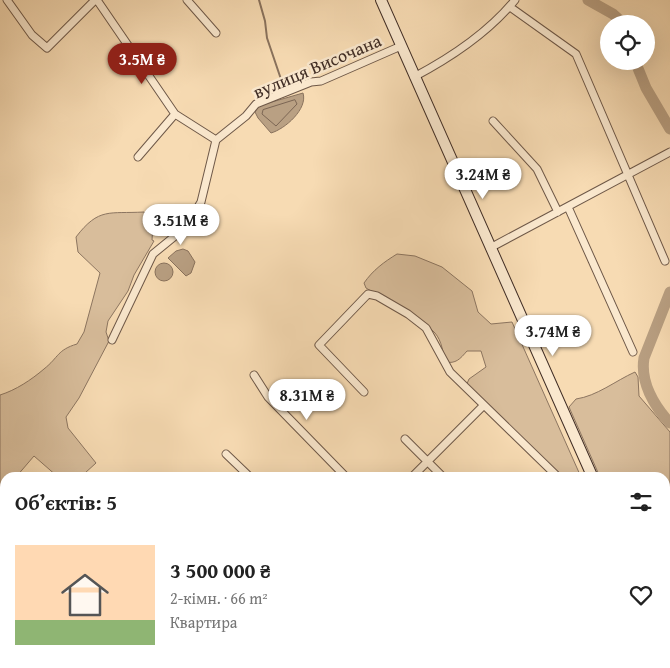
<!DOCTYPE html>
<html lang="uk">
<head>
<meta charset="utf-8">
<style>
  body { margin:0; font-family:"Gentium Book Plus",serif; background:#f6f6f6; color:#222; height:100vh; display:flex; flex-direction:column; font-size:19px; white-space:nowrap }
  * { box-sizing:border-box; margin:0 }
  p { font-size:16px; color:#767676 }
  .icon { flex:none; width:28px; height:28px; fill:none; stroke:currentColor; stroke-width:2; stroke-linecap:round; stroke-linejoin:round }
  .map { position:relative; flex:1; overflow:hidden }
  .details { position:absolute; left:0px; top:472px; width:670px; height:196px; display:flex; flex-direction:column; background:#fff; border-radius:15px 15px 0 0; box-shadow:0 5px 20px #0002 }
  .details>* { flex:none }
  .fabs { position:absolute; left:600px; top:15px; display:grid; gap:10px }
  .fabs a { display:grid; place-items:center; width:55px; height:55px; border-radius:50%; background:#fff; box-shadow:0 5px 20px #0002; font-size:25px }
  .price { position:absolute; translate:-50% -42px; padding:0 11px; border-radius:18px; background:#fff; color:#222; font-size:16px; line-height:32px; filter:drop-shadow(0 1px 2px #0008) }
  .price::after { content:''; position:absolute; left:50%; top:30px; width:15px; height:11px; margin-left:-8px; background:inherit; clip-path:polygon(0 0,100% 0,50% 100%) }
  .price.selected { background:#8f2418; color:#fff }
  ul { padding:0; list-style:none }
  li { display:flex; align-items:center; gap:15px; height:125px; padding:0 15px }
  li span { display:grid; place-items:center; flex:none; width:140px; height:100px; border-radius:0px; color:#555 }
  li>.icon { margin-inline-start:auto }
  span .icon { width:60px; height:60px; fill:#fffc; stroke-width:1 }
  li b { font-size:21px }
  h2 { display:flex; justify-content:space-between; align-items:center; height:60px; padding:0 15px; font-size:21px }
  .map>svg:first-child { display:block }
  .green { fill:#d8bd9b; stroke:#8c7560 }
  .water { fill:#b9a083; stroke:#89725d }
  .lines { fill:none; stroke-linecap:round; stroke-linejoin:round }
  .shore { stroke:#7c6654; stroke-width:1 }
  .stream { stroke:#89725d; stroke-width:2 }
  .river { stroke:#b9a083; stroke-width:11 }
  .street-casing { stroke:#6e5848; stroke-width:9 }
  .secondary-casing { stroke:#402d25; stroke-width:12 }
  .street { stroke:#fae8ce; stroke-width:7 }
  .secondary { stroke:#fae8ce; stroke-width:10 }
  .labels { text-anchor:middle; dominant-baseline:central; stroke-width:5; stroke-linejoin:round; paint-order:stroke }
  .street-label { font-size:18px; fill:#402d25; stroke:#fae8ce }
</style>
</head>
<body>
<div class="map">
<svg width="670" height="668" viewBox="0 0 670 668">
  <rect width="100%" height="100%" fill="#f7dbb3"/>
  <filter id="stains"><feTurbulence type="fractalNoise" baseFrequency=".004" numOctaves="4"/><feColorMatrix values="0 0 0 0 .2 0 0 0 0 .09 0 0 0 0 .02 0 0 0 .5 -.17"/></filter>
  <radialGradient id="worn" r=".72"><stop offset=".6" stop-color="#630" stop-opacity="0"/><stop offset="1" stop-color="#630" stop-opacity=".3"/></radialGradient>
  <path class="green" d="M144 212 153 224 152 240 154 241 134 275 128 291 108 321 106 332 109 341 79 398 66 417 68 428 96 463 85 473 58 477 34 456 16 477 5 478V493L0 501V395C16 390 31 380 44 369 59 357 57 350 77 344L84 332 100 273 78 252 76 237C99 207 109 214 144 212Z
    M397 254 415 256 442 267 472 291 478 312 491 324 512 322 581 477H560L466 386 469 379 486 367 481 351H467C460 359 456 364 445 362 443 353 442 341 435 333 417 313 389 302 366 288L364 283C373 270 384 262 397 254Z
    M635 372 638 377 639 396 670 432V589L665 582V478L600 477 569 407 576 399C597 396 615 381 635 372Z"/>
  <path class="water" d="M303 93C308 109 285 129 271 133L258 118 255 112 258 106Z
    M183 249 188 251 195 262 191 273 186 276 168 258 176 251Z
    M155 272a9 9 0 1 1 18 0a9 9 0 1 1-18 0Z"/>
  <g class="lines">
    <path class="shore" d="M295 100 297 104 276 126 262 114 263 110Z"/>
    <path class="stream" d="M259 0 265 21 267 38 285 91"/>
    <path class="river" d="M588 0 613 14 624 24
      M635 61 646 88 670 129
      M670 292 644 358C640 382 654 406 670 423"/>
    <defs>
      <path id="street" d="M7 0 32 35 47 48 95 0
        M97 0 175 114 216 140
        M187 0 216 33
        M510 7 576 54 665 261
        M414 77C452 57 488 33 515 0
        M493 121 537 169 558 212
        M138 157 175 114
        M568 207 633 352
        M490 248 670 152
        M112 340 153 254 186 227 201 202 216 140 246 116 256 104 311 82 321 81 401 46
        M254 375 268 397 347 478
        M364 392 319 345 368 294 377 296 408 314 426 328 450 372 559 478
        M405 439 444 478
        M226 454 251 478
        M411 478 483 406
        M67 664 77 668
        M246 664 252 668
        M392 664 393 668
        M517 664 521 668
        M217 668 220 664"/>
      <path id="secondary" d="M381 0 593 478
        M665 639 670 647"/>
    </defs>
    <use href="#street" class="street-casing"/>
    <use href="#secondary" class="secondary-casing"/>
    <use href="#street" class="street"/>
    <use href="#secondary" class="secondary"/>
  </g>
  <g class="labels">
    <g class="street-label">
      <text transform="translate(317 66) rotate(-23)">вулиця Височана</text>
    </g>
  </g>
  <rect width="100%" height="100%" filter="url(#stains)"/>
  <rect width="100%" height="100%" fill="url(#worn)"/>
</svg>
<div class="fabs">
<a><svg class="icon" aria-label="locate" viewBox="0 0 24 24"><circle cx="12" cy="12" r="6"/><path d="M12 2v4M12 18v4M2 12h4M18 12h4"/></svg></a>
</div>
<b class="price selected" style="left:142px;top:85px">3.5M ₴</b>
<b class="price" style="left:483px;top:200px">3.24M ₴</b>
<b class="price" style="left:181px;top:246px">3.51M ₴</b>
<b class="price" style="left:553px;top:357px">3.74M ₴</b>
<b class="price" style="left:307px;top:421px">8.31M ₴</b>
<section class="details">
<h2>Об’єктів: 5<svg class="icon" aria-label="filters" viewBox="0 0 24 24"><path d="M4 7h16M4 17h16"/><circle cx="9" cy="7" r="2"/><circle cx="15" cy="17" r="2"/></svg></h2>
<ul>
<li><span style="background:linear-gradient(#ffd9b3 75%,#8fb573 0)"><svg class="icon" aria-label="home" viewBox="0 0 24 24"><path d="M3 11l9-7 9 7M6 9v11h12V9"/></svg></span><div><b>3 500 000 ₴</b><p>2-кімн. · 66 m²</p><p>Квартира</p></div><svg class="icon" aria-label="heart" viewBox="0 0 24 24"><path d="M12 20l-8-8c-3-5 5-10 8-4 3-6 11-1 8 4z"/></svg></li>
</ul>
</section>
</div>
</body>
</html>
